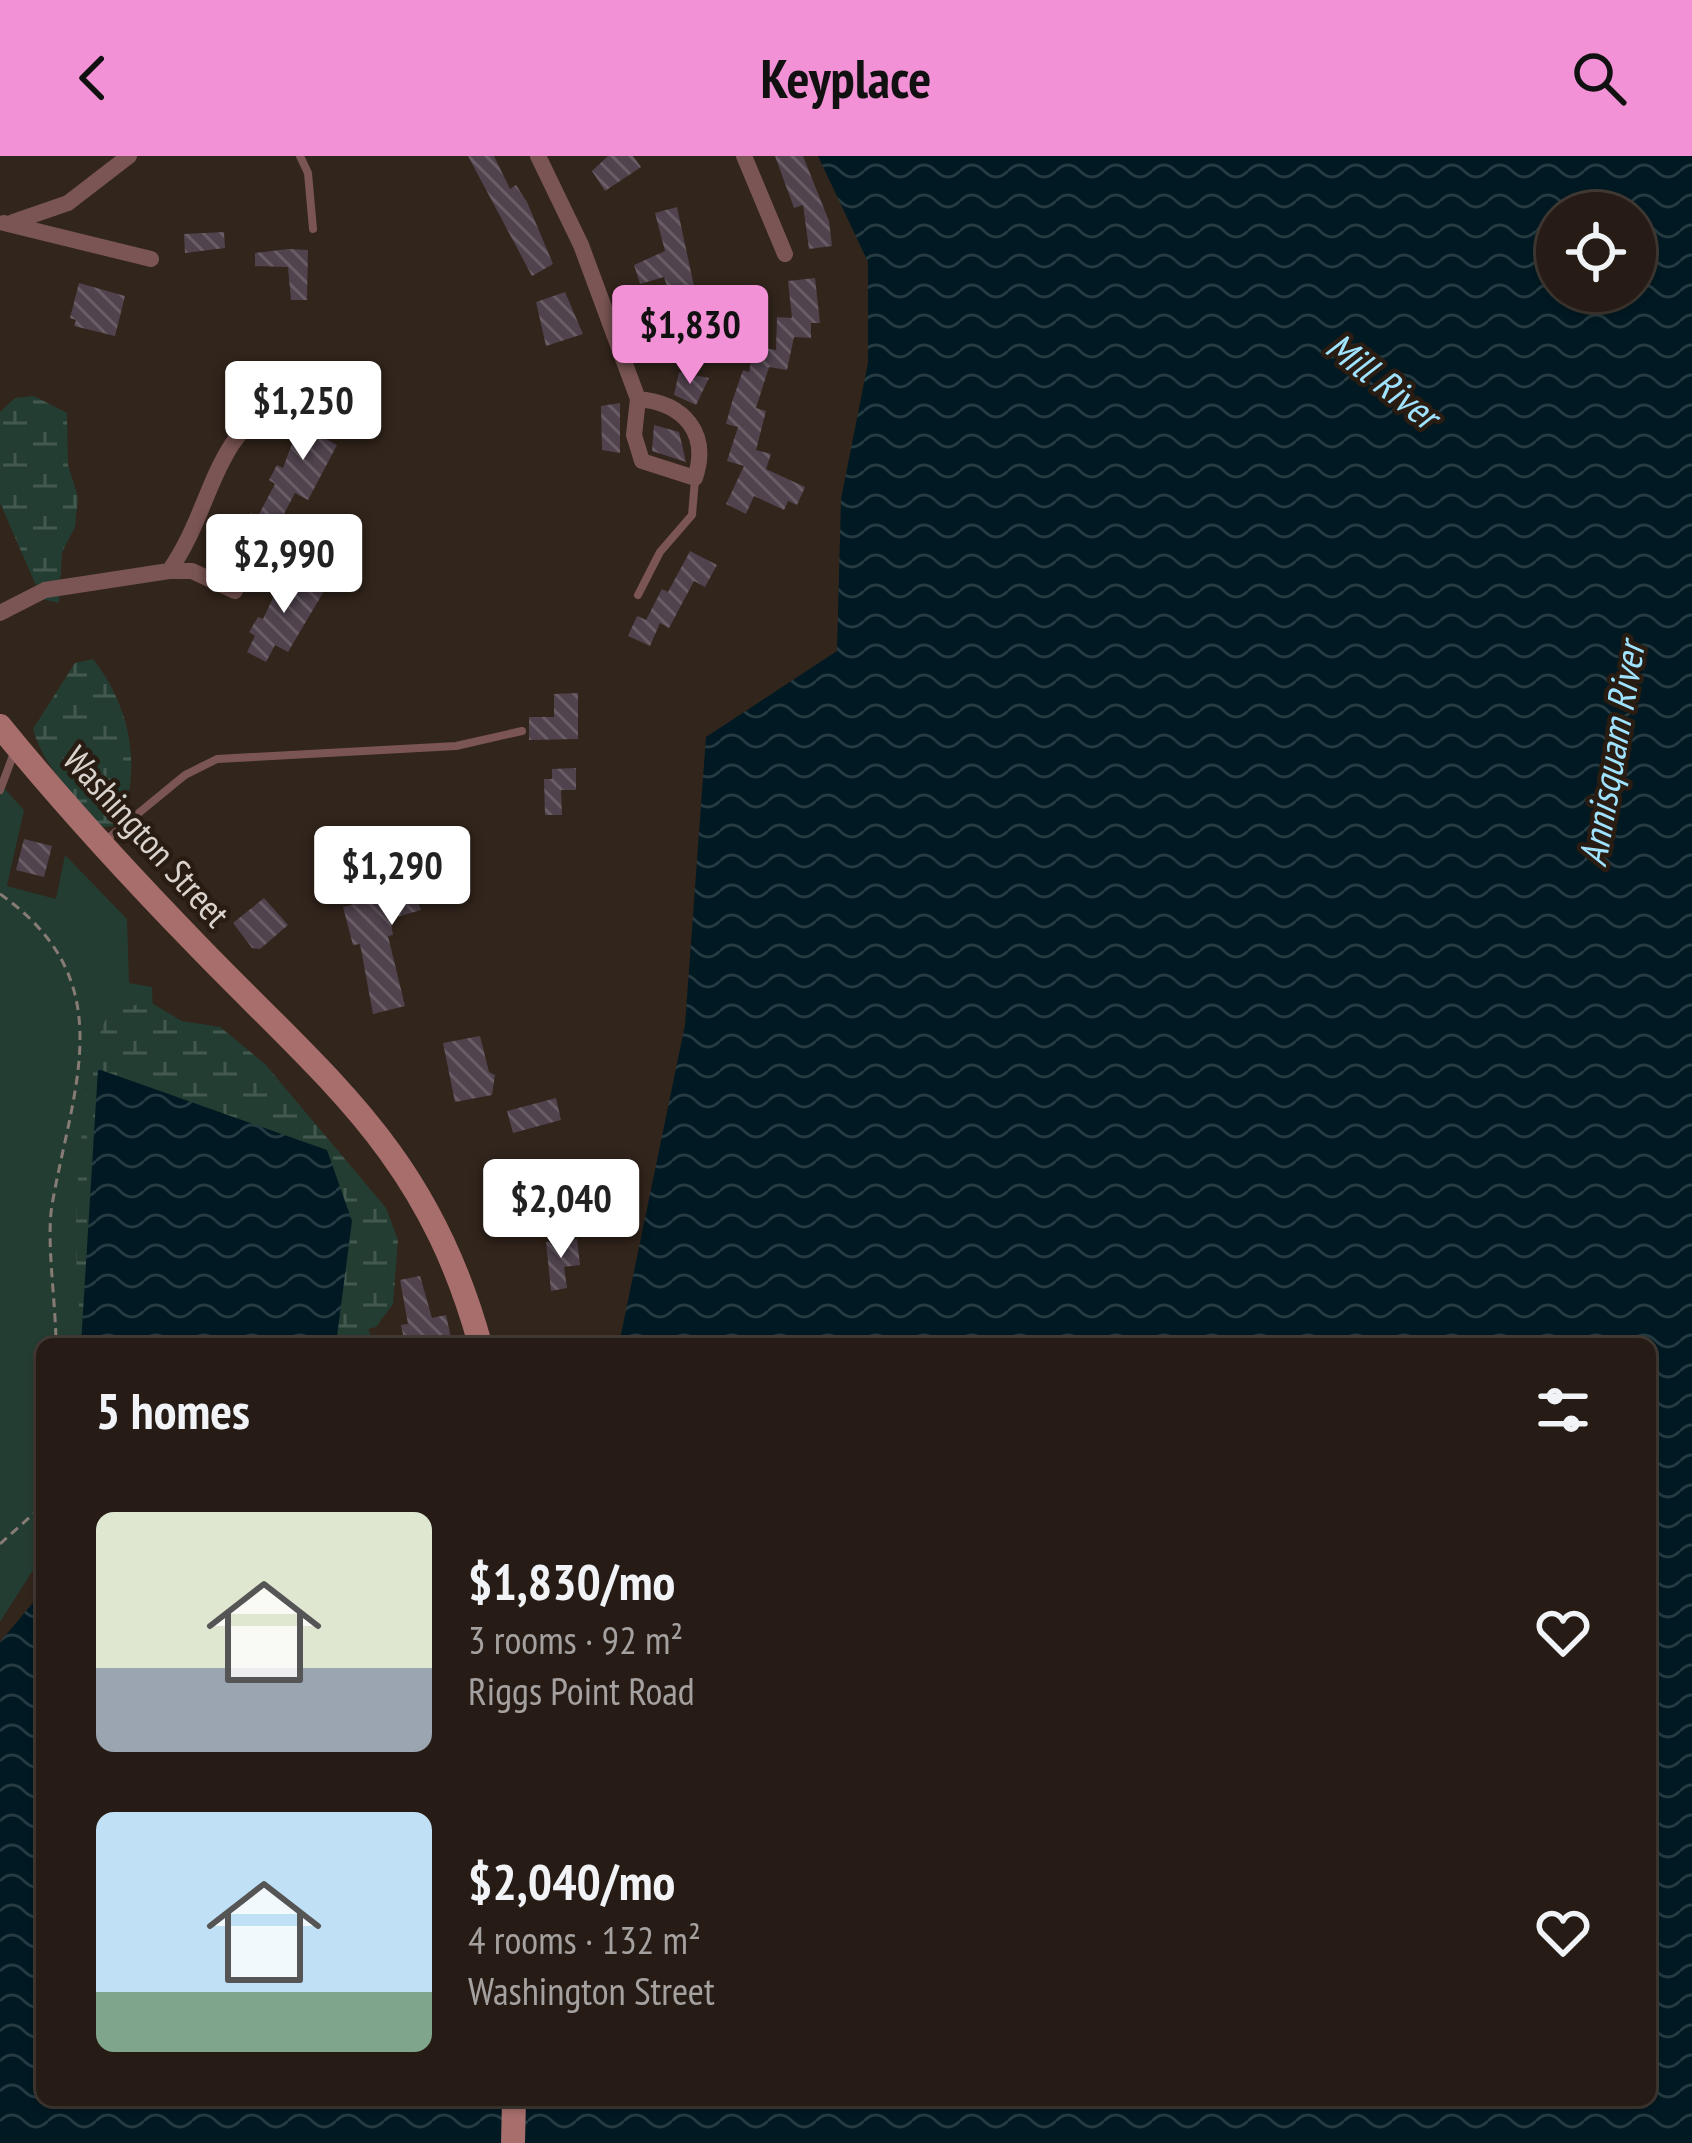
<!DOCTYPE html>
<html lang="en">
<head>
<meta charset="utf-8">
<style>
  body { margin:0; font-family:"PT Sans Narrow",sans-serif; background:#322922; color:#f1f3f6; height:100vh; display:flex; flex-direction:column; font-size:45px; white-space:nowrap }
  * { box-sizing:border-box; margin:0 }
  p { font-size:39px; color:#a4a1a0 }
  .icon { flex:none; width:66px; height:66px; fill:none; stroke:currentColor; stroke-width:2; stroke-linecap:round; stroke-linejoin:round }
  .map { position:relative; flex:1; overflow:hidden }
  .sheet { position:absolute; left:36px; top:1182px; width:1620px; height:768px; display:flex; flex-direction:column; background:#261c15; border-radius:18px; box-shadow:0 3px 9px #0004,0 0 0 3px #423a34 }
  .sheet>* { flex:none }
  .tools { position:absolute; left:1536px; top:36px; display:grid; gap:24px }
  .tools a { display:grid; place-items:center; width:120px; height:120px; border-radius:50%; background:#261c15; box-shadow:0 3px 9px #0004,0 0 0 3px #423a34; font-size:60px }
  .price { position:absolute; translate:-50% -102px; padding:0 27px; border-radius:12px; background:#fff; color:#222; font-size:39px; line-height:78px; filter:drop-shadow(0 3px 6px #0008) }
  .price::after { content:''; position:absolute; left:50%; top:72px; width:36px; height:27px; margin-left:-18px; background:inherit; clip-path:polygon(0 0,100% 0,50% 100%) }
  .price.current { background:#f391d6; color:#111 }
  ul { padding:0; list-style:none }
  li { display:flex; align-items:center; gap:36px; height:300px; padding:0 60px }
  li span { display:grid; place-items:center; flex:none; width:336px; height:240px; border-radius:18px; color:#555 }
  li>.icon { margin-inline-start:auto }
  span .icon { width:144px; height:144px; fill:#fffc; stroke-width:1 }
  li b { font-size:51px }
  h2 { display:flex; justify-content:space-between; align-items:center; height:144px; padding:0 60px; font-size:51px }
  header { display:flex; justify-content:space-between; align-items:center; height:156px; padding:0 60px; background:#f391d6; color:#111; font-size:54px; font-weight:700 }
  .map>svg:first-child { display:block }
  .green { fill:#243d32 }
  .wetland { fill:url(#wetland-marsh) }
  .water { fill:url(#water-waves); fill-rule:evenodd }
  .building { fill:url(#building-back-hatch) }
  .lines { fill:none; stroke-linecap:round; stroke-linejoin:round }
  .path { stroke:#877c75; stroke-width:3; stroke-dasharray:9 6; stroke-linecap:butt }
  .lane { stroke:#7a5554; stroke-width:8 }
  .street { stroke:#7a5554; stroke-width:16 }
  .secondary { stroke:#a76e6c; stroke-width:24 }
  .labels { text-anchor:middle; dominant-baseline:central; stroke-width:9; stroke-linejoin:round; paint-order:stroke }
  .street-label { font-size:36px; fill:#dad2cc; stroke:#281c13 }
  .water-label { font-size:39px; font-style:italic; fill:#a0e3ff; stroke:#281c13 }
</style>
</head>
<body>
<header><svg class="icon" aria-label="back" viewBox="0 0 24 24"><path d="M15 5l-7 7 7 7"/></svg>Keyplace<svg class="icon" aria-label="search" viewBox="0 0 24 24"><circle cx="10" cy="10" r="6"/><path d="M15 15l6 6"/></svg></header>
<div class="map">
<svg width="1692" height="1987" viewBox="0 0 1692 1987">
  <defs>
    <pattern id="wetland-marsh" width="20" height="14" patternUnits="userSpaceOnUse" patternTransform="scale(3)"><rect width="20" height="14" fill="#243d32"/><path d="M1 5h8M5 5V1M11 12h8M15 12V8" fill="none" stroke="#43584e"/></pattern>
    <pattern id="water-waves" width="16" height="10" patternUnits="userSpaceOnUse" patternTransform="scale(3)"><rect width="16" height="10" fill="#001922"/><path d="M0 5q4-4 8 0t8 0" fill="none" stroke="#253a41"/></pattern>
    <pattern id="building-back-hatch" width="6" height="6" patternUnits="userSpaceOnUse" patternTransform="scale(3)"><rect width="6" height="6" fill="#50434e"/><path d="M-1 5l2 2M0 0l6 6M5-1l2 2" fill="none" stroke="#695d66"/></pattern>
  </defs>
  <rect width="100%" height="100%" fill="#32251c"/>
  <path class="green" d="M0 628 24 654 7 730 56 743 65 699 127 763 129 827 152 831 153 860 100 1188H42V1400L0 1466Z"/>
  <path class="wetland" d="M34 240 67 257 68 309 78 341 75 371 62 396 59 447 42 443 0 347V256L15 242Z
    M93 503C130 549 144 615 118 670L102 671C76 643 43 610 33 573L75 507Z
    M148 845 182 865 220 871 265 908 386 1052 398 1084 393 1148 376 1171 368 1173 374 1188H86C66 1130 78 909 109 857Z"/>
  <path class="water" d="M818 0H1692V1987H0V1486L42 1436V1944H1650V1188H619L685 869 706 581 837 495 841 343 868 207V106ZM1557 57H1635V135H1557Z
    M98 913 327 994 352 1065 336 1188H81Z"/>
  <path class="building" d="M468 0H494L510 33 516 29 527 46 553 108 532 120Z
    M608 0H633L641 11 605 35 592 15Z
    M775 0H803L829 65 832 90 809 93 803 49 794 52Z
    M677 51 700 158 678 163 664 121 640 128 634 109 665 95 655 57Z
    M224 76 225 92 185 97 184 78Z
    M288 93 308 94 307 144H291L288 111 255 110V97Z
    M815 122 820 167H811V182L794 181 787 214 769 211 756 252 766 255 756 294 771 298 766 313 805 331 797 349 788 345 784 354 754 340 746 358 726 348 744 310 727 305 738 271 726 268 732 246 743 214 749 216 754 190 776 194 777 161 792 162 788 125Z
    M79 127 125 140 115 180 74 170 76 164 70 162Z
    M565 136 583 178 546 190 536 146Z
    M335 215 368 232 355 255 343 248 324 282 337 289 308 344 295 337 277 371 289 378 277 401 244 384 248 376 243 373 251 357 258 360 275 328 269 324 277 309 283 312 299 268 306 271 323 239 317 235 325 220 331 223Z
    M679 216 709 222 696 249 674 239Z
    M620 247V297L602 294 601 250Z
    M654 269 679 276 686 306 652 295Z
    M690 395 717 409 705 431 694 425 669 472 660 467 650 490 628 480 637 460 646 464 662 433 668 436Z
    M286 414 324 435 288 496 275 489 266 506 247 496 255 480 249 476 258 461 263 463Z
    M578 537V583L529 584V561H554V538Z
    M576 612V634H561L562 659H545L544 623H552V613Z
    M24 683 52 690 44 721 16 714Z
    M447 702 452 739 417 743 421 754 390 763 393 779 388 780 405 850 373 858 360 788 353 789 343 751 408 734 404 708Z
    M264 742 288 769 260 793 252 792 233 767Z
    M480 880 489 916 495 919 492 939 455 946 443 887Z
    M556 942 561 964 513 977 507 955Z
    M577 1083 580 1109 564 1111 567 1132 551 1135 546 1086Z
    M420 1120 432 1162 446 1159 451 1182 405 1188 401 1169 408 1168 400 1124Z"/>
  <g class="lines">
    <path class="path" d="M0 738C123 825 73 929 52 1049 46 1085 56 1148 56 1188
      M0 1388 42 1350"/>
    <path class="lane" d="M300 0 308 17 313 73
      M638 439 660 396 692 359 695 323
      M0 634 14 597
      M107 683 185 619 217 603 456 590 522 575"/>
    <path class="street" d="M538 0 581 89 638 243 634 279 642 305 695 322C710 277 684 247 638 243
      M744 0 785 98
      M13 66 68 47 129 0
      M4 67 151 103
      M169 415H192L235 435
      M0 457 45 434 169 415C214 351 209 284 282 241"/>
    <path class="secondary" d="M0 570C61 645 127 717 195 787 326 923 427 995 480 1188
      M513 1987 514 1944"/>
  </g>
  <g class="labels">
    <g class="street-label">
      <text transform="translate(147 680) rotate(48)">Washington Street</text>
    </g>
    <g class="water-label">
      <text transform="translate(1383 224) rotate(38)">Mill River</text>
      <text transform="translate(1611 598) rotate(-80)">Annisquam River</text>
    </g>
  </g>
</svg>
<div class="tools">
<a><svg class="icon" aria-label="locate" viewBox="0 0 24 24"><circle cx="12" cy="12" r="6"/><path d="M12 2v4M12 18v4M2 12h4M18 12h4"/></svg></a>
</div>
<b class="price current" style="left:690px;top:231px">$1,830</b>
<b class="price" style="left:303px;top:307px">$1,250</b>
<b class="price" style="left:284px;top:460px">$2,990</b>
<b class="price" style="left:392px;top:772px">$1,290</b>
<b class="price" style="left:561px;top:1105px">$2,040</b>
<section class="sheet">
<h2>5 homes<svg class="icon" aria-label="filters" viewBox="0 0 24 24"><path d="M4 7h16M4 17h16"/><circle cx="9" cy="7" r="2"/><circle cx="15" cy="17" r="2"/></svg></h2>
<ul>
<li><span style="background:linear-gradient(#dfe7d0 65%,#9aa5b1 0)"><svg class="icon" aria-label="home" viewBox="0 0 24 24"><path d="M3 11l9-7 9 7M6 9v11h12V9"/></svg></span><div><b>$1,830/mo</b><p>3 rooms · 92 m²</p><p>Riggs Point Road</p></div><svg class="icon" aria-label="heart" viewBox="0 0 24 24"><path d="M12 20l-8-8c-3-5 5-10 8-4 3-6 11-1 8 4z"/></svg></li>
<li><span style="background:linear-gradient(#bfe0f5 75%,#7fa58c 0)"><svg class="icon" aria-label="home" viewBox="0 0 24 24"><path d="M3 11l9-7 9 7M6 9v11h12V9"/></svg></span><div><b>$2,040/mo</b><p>4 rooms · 132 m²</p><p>Washington Street</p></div><svg class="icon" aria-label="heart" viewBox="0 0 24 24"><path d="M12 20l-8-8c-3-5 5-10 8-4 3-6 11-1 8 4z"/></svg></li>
</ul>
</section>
</div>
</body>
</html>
